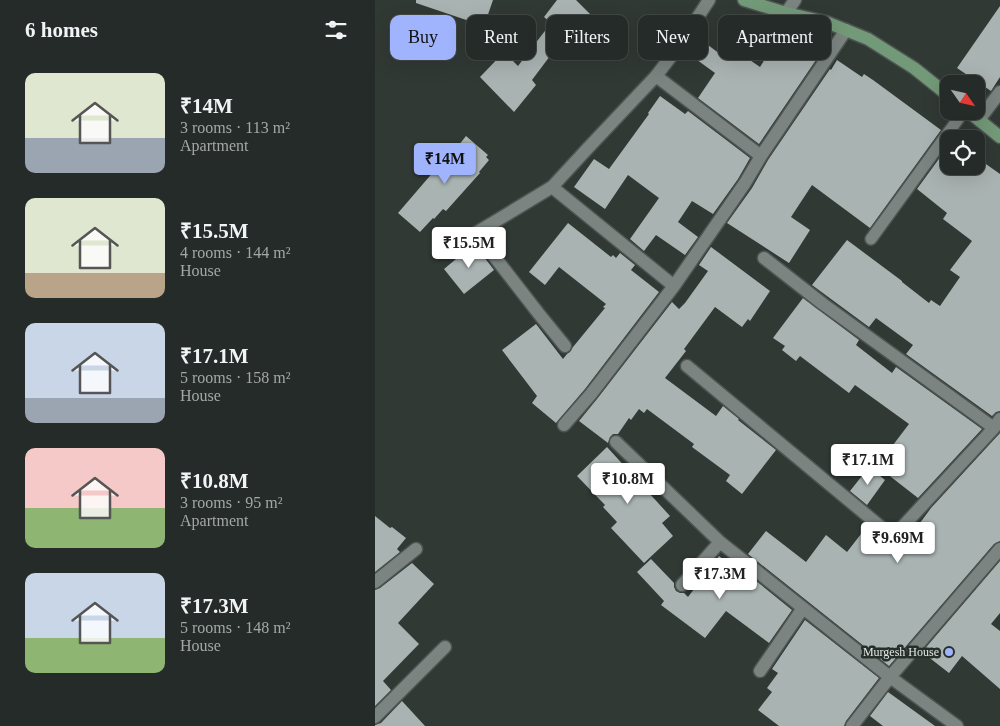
<!DOCTYPE html>
<html lang="en">
<head>
<meta charset="utf-8">
<style>
  body { margin:0; font-family:Georgia,serif; background:#2d3330; color:#f1f3f6; height:100vh; display:flex; flex-direction:column; font-size:19px; white-space:nowrap }
  * { box-sizing:border-box; margin:0 }
  p { font-size:16px; color:#a3a7a8 }
  .icon { flex:none; width:28px; height:28px; fill:none; stroke:currentColor; stroke-width:2; stroke-linecap:round; stroke-linejoin:round }
  .map { position:relative; flex:1; overflow:hidden }
  .details { display:flex; flex-direction:column; background:#252b28; width:375px }
  .details>* { flex:none }
  .top-card { position:absolute; left:15px; top:15px; width:475px; height:45px; display:flex; gap:10px }
  .needle { width:32px; rotate:124deg }
  .fabs { position:absolute; left:565px; top:75px; display:grid; gap:10px }
  .fabs a { display:grid; place-items:center; width:45px; height:45px; border-radius:10px; background:#252b28; box-shadow:0 5px 20px #0002,0 0 0 1px #424745; font-size:25px }
  .price { position:absolute; translate:-50% -42px; padding:0 11px; border-radius:5px; background:#fff; color:#222; font-size:16px; line-height:32px; filter:drop-shadow(0 1px 2px #0008) }
  .price::after { content:''; position:absolute; left:50%; top:30px; width:15px; height:11px; margin-left:-8px; background:inherit; clip-path:polygon(0 0,100% 0,50% 100%) }
  .price.on { background:#a0b3fd; color:#111 }
  ul { padding:0; list-style:none }
  li { display:flex; align-items:center; gap:15px; height:125px; padding:0 25px }
  li span { display:grid; place-items:center; flex:none; width:140px; height:100px; border-radius:10px; color:#555 }
  li>.icon { margin-inline-start:auto }
  span .icon { width:60px; height:60px; fill:#fffc; stroke-width:1 }
  li b { font-size:21px }
  h2 { display:flex; justify-content:space-between; align-items:center; height:60px; padding:0 25px; font-size:21px }
  .pill { padding:0 18px; border-radius:10px; background:#252b28; box-shadow:0 5px 20px #0002,0 0 0 1px #424745; font-size:18px; line-height:45px }
  .pill.on { background:#a0b3fd; color:#111 }
  main { display:flex; flex:1; min-height:0 }
  .map>svg:first-child { display:block }
  .building { fill:#a9b3b2 }
  .lines { fill:none; stroke-linecap:round; stroke-linejoin:round }
  .lane-casing { stroke:#4e5451; stroke-width:14 }
  .street-casing { stroke:#4e5451; stroke-width:15 }
  .secondary-casing { stroke:#4e5451; stroke-width:15 }
  .lane { stroke:#7b8480; stroke-width:11 }
  .street { stroke:#7b8480; stroke-width:12 }
  .secondary { stroke:#729978; stroke-width:12 }
  .poi-dot { fill:#a0b3fd; stroke:#272f2b; stroke-width:2 }
  .labels { text-anchor:middle; dominant-baseline:central; stroke-width:5; stroke-linejoin:round; paint-order:stroke }
  .poi-label { font-size:12px; fill:#e3e8e5; stroke:#272f2b; text-anchor:end }
</style>
</head>
<body>
<main>
<section class="details">
<h2>6 homes<svg class="icon" aria-label="filters" viewBox="0 0 24 24"><path d="M4 7h16M4 17h16"/><circle cx="9" cy="7" r="2"/><circle cx="15" cy="17" r="2"/></svg></h2>
<ul>
<li><span style="background:linear-gradient(#dfe7d0 65%,#9aa5b1 0)"><svg class="icon" aria-label="home" viewBox="0 0 24 24"><path d="M3 11l9-7 9 7M6 9v11h12V9"/></svg></span><div><b>₹14M</b><p>3 rooms · 113 m²</p><p>Apartment</p></div></li>
<li><span style="background:linear-gradient(#dfe7d0 75%,#b9a48a 0)"><svg class="icon" aria-label="home" viewBox="0 0 24 24"><path d="M3 11l9-7 9 7M6 9v11h12V9"/></svg></span><div><b>₹15.5M</b><p>4 rooms · 144 m²</p><p>House</p></div></li>
<li><span style="background:linear-gradient(#c9d6e8 75%,#9aa5b1 0)"><svg class="icon" aria-label="home" viewBox="0 0 24 24"><path d="M3 11l9-7 9 7M6 9v11h12V9"/></svg></span><div><b>₹17.1M</b><p>5 rooms · 158 m²</p><p>House</p></div></li>
<li><span style="background:linear-gradient(#f6c9c9 60%,#8fb573 0)"><svg class="icon" aria-label="home" viewBox="0 0 24 24"><path d="M3 11l9-7 9 7M6 9v11h12V9"/></svg></span><div><b>₹10.8M</b><p>3 rooms · 95 m²</p><p>Apartment</p></div></li>
<li><span style="background:linear-gradient(#c9d6e8 65%,#8fb573 0)"><svg class="icon" aria-label="home" viewBox="0 0 24 24"><path d="M3 11l9-7 9 7M6 9v11h12V9"/></svg></span><div><b>₹17.3M</b><p>5 rooms · 148 m²</p><p>House</p></div></li>
</ul>
</section>
<div class="map">
<svg width="625" height="726" viewBox="0 0 625 726">
  <rect width="100%" height="100%" fill="#313935"/>
  <path class="building" d="M41 0H118L109 26 41 3Z
    M182 0H201L223 22 202 48 190 36 157 80 161 85 139 112 105 77 129 52 143 66 176 23 169 17Z
    M625 6V77L616 91 582 68Z
    M404 37 441 60 384 144 323 98 340 73 318 57 329 42 349 57 356 47 385 67Z
    M462 60 487 77 489 74 498 80 566 130 495 228 437 185 416 217 435 230 414 263 352 223 377 188 393 160 455 69 456 70Z
    M285 96 310 114 313 111 375 158 363 179 338 214 317 201 303 222 323 237 310 255 281 235 269 251 255 239 284 198 253 175 230 209 199 187 219 159 234 169 274 114 273 113Z
    M91 136 113 155 111 157 114 160 104 172 105 173 71 211 68 209 59 219 58 218 45 232 23 213 66 163 68 165Z
    M574 145V166H601V157L625 174V411L621 412 617 416 531 354 538 345 501 318 494 327 437 285 472 240 527 281V282L554 303 556 300 565 306 585 277 575 270 597 241 568 219 572 213 542 189Z
    M193 223 236 257 238 255 241 258 245 253 260 265 256 270 284 292 210 389 181 423 157 403 162 396 127 350 161 324 188 359 192 354 195 352 198 347 230 308 228 307 231 304 184 267 170 285 154 272Z
    M99 244 119 270 89 294 69 269Z
    M336 247 395 291 375 321 373 319 367 327 340 307 309 349 311 351 290 378 341 416 348 406 364 419 363 420 401 450 367 494 351 481 355 475 317 447 319 444 272 409 269 413 264 409 256 420 254 418 243 434H238L235 437 233 443 204 421 222 399 297 302 304 309 310 303 333 271 324 265Z
    M428 298 484 340 481 345 517 373 521 367 607 429 543 498 502 466 534 424 480 385 474 393 425 356 421 361 407 350 410 346 398 338Z
    M625 433V541L619 544 514 666 373 554 391 531 431 562 451 535 472 552 486 534 502 547 504 545 520 557 556 508Z
    M232 447 295 516 287 523 298 536 269 563 236 528 242 522 228 507 230 505 202 476Z
    M494 467 510 480 492 505 475 491Z
    M0 516 15 528 17 527 31 538 22 549 25 552 0 572Z
    M344 556 362 570 364 567 417 610 394 643 351 611 330 638 286 605 289 601 262 572 276 559 299 583V587L301 591 305 593H309L313 597Z
    M625 561V613L616 624 625 631V689L587 656 574 673 547 652Z
    M37 563 59 584 23 623 44 644 8 681 16 690 0 706V590L5 588Z
    M430 620 504 678 471 721 469 726H404L383 710 397 692 392 688 403 673 397 669Z
    M513 692 560 726H508L495 716Z
    M27 701 50 726H0V725L6 723Z"/>
  <g class="lines">
    <defs>
      <path id="lane" d="M496 239 589 111"/>
      <path id="street" d="M411 13 420 0
        M281 76 386 156
        M604 120 625 92
        M177 187 299 286
        M389 258 448 304 619 428
        M190 346 164 314 101 233 177 187 213 148 281 76 304 46 334 0
        M312 366 518 537 619 428 625 419
        M189 425 216 394 299 286 370 183 386 156 471 30
        M241 442 345 542 515 677 582 726
        M0 582 41 549
        M307 585 345 542
        M385 671 428 608
        M0 717 70 647
        M477 726 515 677 625 549"/>
      <path id="secondary" d="M369 0 411 13 451 22 493 39 539 68 574 96
        M593 111 625 137"/>
    </defs>
    <use href="#lane" class="lane-casing"/>
    <use href="#street" class="street-casing"/>
    <use href="#secondary" class="secondary-casing"/>
    <use href="#lane" class="lane"/>
    <use href="#street" class="street"/>
    <use href="#secondary" class="secondary"/>
  </g>
  <circle class="poi-dot" cx="574" cy="652" r="5"/>
  <g class="labels">
    <g class="poi-label">
      <text x="564" y="652">Murgesh House</text>
    </g>
  </g>
</svg>
<div class="fabs">
<a><svg class="needle" viewBox="-14 -14 28 28"><path d="M0-13l5 13h-10z" fill="#e53935"/><path d="M0 13l5-13h-10z" fill="#a3a7a8"/></svg></a>
<a><svg class="icon" aria-label="locate" viewBox="0 0 24 24"><circle cx="12" cy="12" r="6"/><path d="M12 2v4M12 18v4M2 12h4M18 12h4"/></svg></a>
</div>
<b class="price on" style="left:70px;top:185px">₹14M</b>
<b class="price" style="left:94px;top:269px">₹15.5M</b>
<b class="price" style="left:493px;top:486px">₹17.1M</b>
<b class="price" style="left:253px;top:505px">₹10.8M</b>
<b class="price" style="left:523px;top:564px">₹9.69M</b>
<b class="price" style="left:345px;top:600px">₹17.3M</b>
<div class="top-card">
<a class="pill on">Buy</a>
<a class="pill">Rent</a>
<a class="pill">Filters</a>
<a class="pill">New</a>
<a class="pill">Apartment</a>
</div>
</div>
</main>
</body>
</html>
